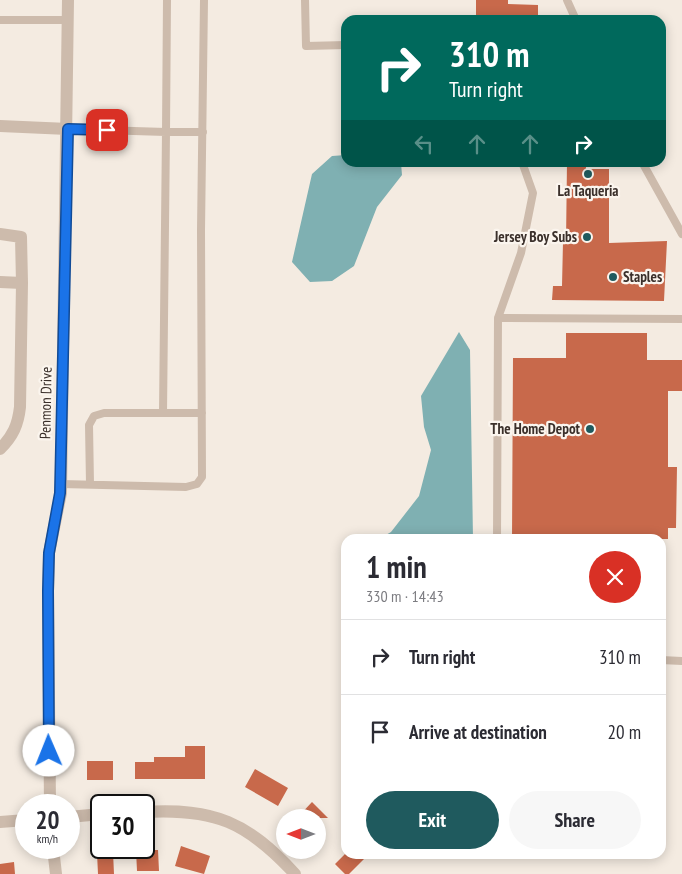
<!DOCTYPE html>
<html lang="en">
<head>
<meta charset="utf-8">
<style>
	body { margin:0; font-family:"PT Sans Narrow",sans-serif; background:#f7f7f7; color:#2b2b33; height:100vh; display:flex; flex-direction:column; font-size:19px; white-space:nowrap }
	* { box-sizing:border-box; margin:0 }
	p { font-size:16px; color:#7c7c81 }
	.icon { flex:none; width:28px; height:28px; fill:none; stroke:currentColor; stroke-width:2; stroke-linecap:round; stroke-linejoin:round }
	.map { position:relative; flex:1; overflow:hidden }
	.drawer { position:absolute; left:341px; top:534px; width:325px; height:325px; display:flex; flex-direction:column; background:#fff; border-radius:15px; box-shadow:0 2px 12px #0003 }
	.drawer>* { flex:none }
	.banner { position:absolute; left:341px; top:15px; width:325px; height:152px; border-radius:15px; box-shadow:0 2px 12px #0003; background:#00695c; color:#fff; overflow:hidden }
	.needle { width:32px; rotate:270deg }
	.buttons { position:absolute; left:276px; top:809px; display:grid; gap:10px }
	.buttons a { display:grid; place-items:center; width:50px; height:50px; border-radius:50%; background:#fff; box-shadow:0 2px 12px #0003; font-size:25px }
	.speed { position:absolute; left:15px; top:794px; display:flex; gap:10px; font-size:25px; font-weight:700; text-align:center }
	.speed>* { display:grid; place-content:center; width:65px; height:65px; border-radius:50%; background:#fff; box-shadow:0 2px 12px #0003; line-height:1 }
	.speed small { font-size:12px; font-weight:400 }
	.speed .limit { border:2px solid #111; border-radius:8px; background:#fff; color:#111 }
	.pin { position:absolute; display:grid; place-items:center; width:42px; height:42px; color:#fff; margin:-21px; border-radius:10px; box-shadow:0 2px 8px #0006 }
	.me { position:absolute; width:55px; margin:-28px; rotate:359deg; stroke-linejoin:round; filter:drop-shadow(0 0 4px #0008) }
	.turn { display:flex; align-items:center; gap:18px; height:105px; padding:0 25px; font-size:22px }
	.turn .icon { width:65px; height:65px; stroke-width:2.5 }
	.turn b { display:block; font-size:35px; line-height:42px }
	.lanes { display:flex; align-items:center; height:48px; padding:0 25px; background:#0003; justify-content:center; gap:25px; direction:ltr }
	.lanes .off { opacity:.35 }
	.round { display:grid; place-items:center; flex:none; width:52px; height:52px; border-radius:26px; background:#f7f7f7 }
	.overview { display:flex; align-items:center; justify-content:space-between; height:85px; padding:0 25px }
	h1 { font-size:30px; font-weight:800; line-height:38px }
	.primary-button { display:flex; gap:10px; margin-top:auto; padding:10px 25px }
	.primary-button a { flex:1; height:58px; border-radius:30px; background:#1f5a5e; color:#fff; font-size:20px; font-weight:800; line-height:58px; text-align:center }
	.primary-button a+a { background:#f7f7f7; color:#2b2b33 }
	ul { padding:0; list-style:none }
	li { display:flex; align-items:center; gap:15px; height:75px; padding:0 25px; border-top:1px solid #e1e1e2 }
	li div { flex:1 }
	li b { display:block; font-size:19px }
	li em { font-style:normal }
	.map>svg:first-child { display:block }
	.water { fill:#7fb0b2 }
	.building { fill:#c8694b }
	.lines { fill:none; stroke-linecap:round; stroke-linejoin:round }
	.lane { stroke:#cdbbac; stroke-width:8 }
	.street { stroke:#cdbbac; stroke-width:12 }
	.route-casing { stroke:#114b97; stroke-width:12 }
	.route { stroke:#1a73e8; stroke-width:9 }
	.poi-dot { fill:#1f5a5e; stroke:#fbf5ee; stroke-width:2 }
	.labels { text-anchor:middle; stroke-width:4.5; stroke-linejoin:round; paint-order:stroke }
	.poi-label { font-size:15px; font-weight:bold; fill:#3b302b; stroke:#fbf5ee; text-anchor:end }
	.street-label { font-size:15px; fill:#3b302b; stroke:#fbf5ee }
</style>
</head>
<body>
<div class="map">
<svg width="682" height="874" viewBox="0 0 682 874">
	<rect width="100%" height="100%" fill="#f4ebe1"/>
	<path class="water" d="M 346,155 L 346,162 L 401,163 L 402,175 L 377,207 L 354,266 L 332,281 L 310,282 L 292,262 L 312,174 L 332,156 Z
		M 459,332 L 470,350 L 473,539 L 379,539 L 391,532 L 419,496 L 431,450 L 424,427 L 421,396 Z"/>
	<path class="building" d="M 476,0 L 508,0 L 508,4 L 538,5 L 538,20 L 476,20 Z
		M 567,162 L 586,162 L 586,169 L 609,169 L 609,243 L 667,241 L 664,301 L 552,300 L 553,286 L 562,286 L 563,242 L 566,242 Z
		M 566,333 L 647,333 L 647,360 L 682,360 L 682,391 L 668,391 L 668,467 L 677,467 L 676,528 L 668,528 L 668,539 L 512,539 L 513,358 L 566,358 Z
		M 185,746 L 205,746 L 205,779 L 135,779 L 135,762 L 154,762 L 154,757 L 185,757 Z
		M 87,761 L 113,761 L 113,780 L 87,780 Z
		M 255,769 L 288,788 L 278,806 L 245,787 Z
		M 312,802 L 328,818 L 297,818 Z
		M 181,846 L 210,856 L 204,874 L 175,866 Z
		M 136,850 L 158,850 L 159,871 L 137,871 Z
		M 113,852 L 114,874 L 98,874 L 97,853 Z
		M 345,854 L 369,854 L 349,874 L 345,874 L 335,864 Z
		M 14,862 L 15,874 L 0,874 L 0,864 Z"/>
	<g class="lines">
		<path class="lane" d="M 167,0 L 166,132 L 203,132
			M 305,0 L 306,46 L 346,45
			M 567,0 L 576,20
			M 0,20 L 68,20
			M 68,129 L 166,132 L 163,413
			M 642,162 L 682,234
			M 498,318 L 682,319
			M 61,484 L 186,487 L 197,484 L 202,477 L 201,230 L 204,0
			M 90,484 L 89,425 L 94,416 L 104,413 L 202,413
			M 497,539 L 498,318 L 521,253 L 533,193 L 522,162
			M 661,660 L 682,661"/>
		<path class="street" d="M 0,126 L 68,129
			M 0,234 L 21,237 L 22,283
			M 0,282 L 22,283 L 20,407 C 18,425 13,436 0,449
			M 50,805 L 48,591 L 49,553 L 61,493 L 68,0
			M 144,812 C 215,808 247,822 295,874
			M 69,817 L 101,814
			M 0,822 L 26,820
			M 53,848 L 56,874"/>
	</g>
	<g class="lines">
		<g class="route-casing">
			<path id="route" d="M 49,751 L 48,591 L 49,553 L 60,493 L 68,129 L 107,130"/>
		</g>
		<use href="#route" class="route"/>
	</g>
	<g class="poi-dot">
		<circle cx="588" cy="174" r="5"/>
		<circle cx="587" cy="237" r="5"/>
		<circle cx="613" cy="277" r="5"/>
		<circle cx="590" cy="429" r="5"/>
	</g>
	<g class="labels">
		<g class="poi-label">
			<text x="588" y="196" text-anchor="middle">La Taqueria</text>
			<text x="577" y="242">Jersey Boy Subs</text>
			<text x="623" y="282" text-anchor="start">Staples</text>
			<text x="580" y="434">The Home Depot</text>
		</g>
		<g class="street-label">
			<text transform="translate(46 403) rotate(-89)" y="5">Penmon Drive</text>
		</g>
	</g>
</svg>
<div class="buttons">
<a><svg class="needle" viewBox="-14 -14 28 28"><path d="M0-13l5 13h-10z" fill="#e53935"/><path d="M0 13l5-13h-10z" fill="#7c7c81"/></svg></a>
</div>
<div class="speed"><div>20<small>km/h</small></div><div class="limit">30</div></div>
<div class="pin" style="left:107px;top:130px;background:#d93025"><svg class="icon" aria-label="arrive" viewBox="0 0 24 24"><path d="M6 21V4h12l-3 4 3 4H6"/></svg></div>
<svg class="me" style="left:49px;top:751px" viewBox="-20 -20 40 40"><circle r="19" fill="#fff"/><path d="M0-13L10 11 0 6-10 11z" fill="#1a73e8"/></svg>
<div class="banner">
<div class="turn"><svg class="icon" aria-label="right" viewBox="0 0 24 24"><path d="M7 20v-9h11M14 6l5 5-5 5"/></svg><div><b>310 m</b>Turn right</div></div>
<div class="lanes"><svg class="icon off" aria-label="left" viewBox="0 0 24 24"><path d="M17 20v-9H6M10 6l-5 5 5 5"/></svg><svg class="icon off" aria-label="ahead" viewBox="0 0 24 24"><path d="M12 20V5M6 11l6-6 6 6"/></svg><svg class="icon off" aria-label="ahead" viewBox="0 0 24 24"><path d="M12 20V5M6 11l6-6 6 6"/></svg><svg class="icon" aria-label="right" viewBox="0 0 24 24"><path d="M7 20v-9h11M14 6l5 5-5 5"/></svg></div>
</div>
<section class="drawer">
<div class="overview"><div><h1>1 min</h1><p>330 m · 14:43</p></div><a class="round" style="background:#d93025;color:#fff"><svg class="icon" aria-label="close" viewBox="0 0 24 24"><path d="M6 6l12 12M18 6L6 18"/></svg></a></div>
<ul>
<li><svg class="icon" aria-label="right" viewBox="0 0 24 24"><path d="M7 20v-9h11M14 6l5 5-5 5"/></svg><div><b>Turn right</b></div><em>310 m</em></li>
<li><svg class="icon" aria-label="arrive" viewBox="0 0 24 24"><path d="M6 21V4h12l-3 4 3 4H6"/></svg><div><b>Arrive at destination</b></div><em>20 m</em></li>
</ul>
<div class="primary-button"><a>Exit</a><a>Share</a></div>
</section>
</div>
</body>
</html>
